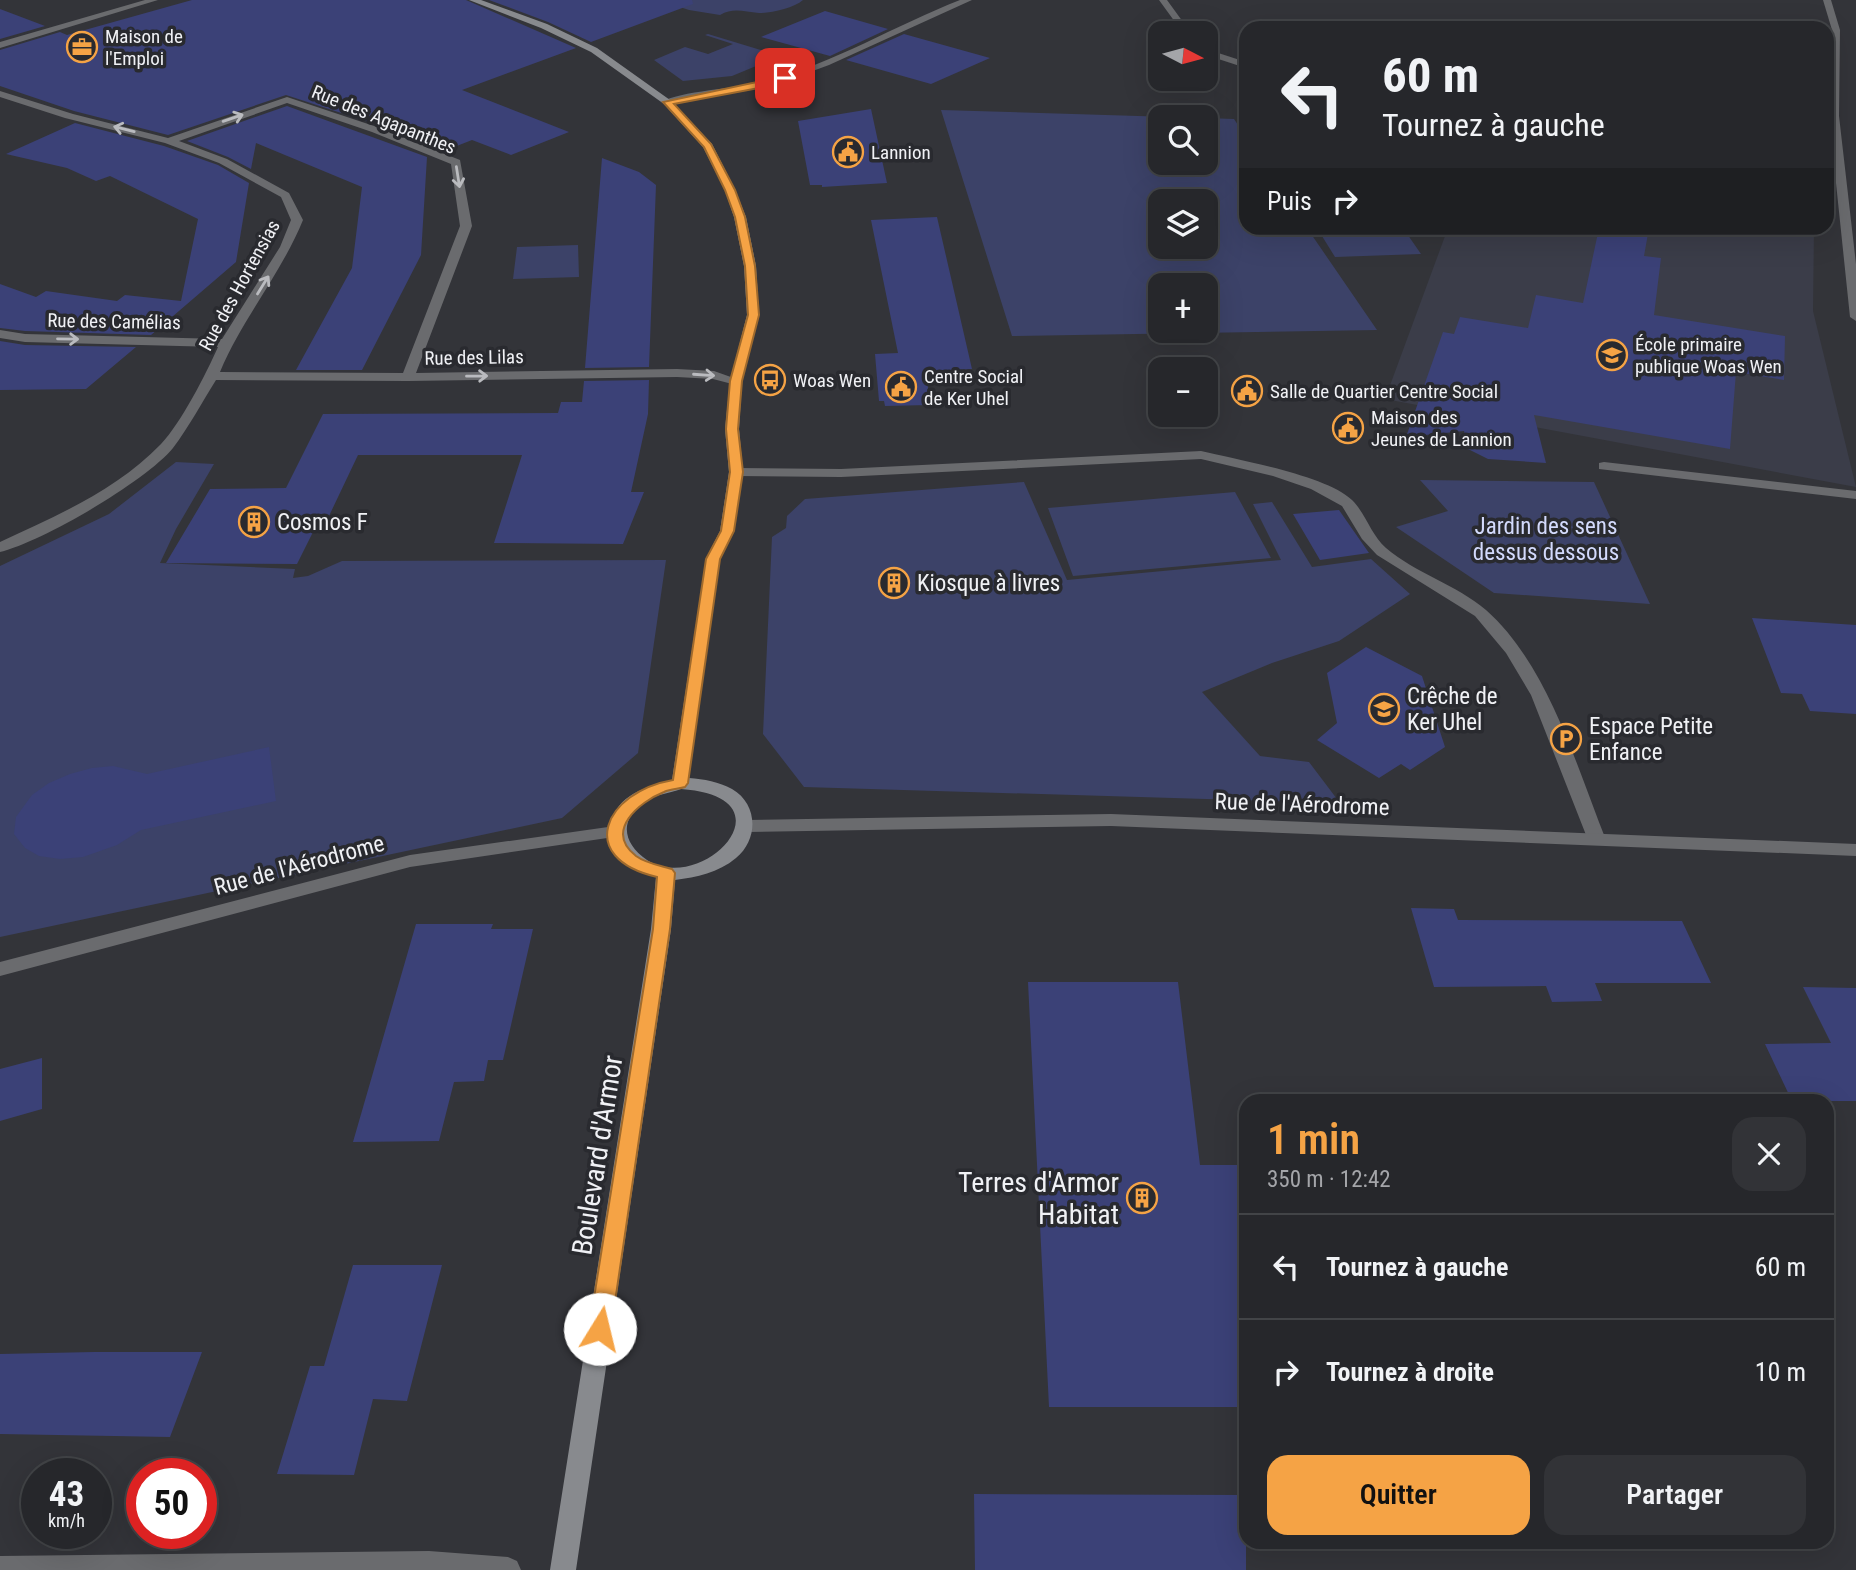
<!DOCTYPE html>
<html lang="fr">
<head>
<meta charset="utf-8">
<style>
	body { margin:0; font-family:"Roboto Condensed",sans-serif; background:#323337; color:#f1f3f6; height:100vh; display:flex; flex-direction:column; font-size:26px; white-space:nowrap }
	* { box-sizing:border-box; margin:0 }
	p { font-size:23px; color:#a4a5a9 }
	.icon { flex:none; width:38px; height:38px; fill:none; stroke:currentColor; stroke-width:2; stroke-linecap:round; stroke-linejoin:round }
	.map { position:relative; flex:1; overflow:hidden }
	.side { position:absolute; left:1239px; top:1094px; width:595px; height:455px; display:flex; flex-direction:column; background:#26272b; border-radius:21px; box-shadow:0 7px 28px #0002,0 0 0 2px #424447 }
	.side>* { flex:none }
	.hud { position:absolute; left:1239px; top:21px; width:595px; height:214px; border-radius:21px; box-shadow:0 7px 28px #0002,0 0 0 2px #424447; background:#26272b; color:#f1f3f6; overflow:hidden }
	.needle { width:46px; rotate:96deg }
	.fabs { position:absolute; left:1148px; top:21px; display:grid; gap:14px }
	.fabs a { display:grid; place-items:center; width:70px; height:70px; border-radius:14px; background:#26272b; box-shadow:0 7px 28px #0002,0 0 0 2px #424447; font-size:35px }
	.speed { position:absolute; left:21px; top:1458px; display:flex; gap:14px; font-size:35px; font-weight:700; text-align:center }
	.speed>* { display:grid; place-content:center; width:91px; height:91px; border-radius:50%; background:#26272b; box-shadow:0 7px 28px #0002,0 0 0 2px #424447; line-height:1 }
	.speed small { font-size:18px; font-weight:400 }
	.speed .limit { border:10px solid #d22; background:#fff; color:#111 }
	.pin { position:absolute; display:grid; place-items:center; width:60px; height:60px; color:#fff; margin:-30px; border-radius:14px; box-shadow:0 4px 10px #0006 }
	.me { position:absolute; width:77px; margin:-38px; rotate:9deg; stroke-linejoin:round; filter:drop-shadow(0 0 5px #0008) }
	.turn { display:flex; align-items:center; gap:24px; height:147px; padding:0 28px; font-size:32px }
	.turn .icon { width:91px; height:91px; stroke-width:2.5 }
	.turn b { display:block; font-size:49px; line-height:60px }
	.then { display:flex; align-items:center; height:66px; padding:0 28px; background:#0003; gap:14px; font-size:26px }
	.round { display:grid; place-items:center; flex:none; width:74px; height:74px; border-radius:21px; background:#323337 }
	.summary { display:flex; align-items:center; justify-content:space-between; height:119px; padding:0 28px }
	h1 { font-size:42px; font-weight:600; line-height:52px; color:#f5a345 }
	.button { display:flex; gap:14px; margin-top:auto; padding:14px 28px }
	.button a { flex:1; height:80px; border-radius:21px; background:#f5a345; color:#111; font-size:28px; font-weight:600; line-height:80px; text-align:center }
	.button a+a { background:#323337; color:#f1f3f6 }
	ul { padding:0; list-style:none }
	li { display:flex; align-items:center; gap:21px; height:105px; padding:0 28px; border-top:2px solid #424447 }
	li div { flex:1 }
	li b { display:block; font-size:26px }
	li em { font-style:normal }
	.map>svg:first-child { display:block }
	.built { fill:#3b3d49 }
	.green { fill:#3c4268; fill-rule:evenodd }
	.building { fill:#3b4177 }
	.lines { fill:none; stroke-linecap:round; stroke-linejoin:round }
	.service { fill:#6a6b6e; fill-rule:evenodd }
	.minor { fill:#6a6b6e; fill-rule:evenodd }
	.tertiary { fill:#6a6b6e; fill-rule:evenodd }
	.secondary { fill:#888a8e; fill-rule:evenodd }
	.oneway { stroke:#babbbf }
	.route { fill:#f5a345; stroke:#9f6a2d; stroke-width:2 }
	.labels { text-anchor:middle; stroke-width:7; stroke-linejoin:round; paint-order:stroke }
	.far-poi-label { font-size:19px; fill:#f0f1f5; stroke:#292a2f; text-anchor:start }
	.far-street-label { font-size:19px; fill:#f0f1f5; stroke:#292a2f }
	.poi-label { font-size:23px; fill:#f0f1f5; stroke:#292a2f; text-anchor:start }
	.park-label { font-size:23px; fill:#d3dafc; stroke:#292a2f }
	.street-label { font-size:23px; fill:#f0f1f5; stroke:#292a2f }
	.near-street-label { font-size:28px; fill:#f0f1f5; stroke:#292a2f }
	.near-poi-label { font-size:28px; fill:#f0f1f5; stroke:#292a2f; text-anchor:end }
</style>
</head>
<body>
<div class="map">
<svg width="1856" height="1570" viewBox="0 0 1856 1570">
	<rect width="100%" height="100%" fill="#333439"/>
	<path class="built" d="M 1448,228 L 1814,228 L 1813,311 L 1856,487 L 1385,399 Z"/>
	<path class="green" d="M 659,0 L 803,0 C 794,8 771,13 759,13 C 744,12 734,7 720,15 L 689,10 Z
		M 708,34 L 780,56 L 732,76 L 683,81 L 654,60 L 685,47 L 708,54 L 733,44 L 705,35 Z
		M 941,110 L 1171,117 L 1160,117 L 1160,163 L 1206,163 L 1206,118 L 1234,119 L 1246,137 L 1246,228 L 1307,228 L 1377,330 L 1012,336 ZM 1206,201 L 1206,247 L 1160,247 L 1160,201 ZM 1160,285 L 1206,285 L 1206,331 L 1160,331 Z
		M 1317,228 L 1403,228 L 1421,254 L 1335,257 Z
		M 578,245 L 579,277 L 513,279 L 517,247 Z
		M 176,462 L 214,464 L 176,529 L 160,563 L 295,569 L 293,578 L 308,576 L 342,561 L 666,560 L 638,753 L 562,818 L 0,937 L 0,566 L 109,514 Z
		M 1420,480 L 1594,482 L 1650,604 L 1494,593 L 1396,527 L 1448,511 Z
		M 1024,482 L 1067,580 L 1281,560 L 1253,504 L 1272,502 L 1312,567 L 1371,559 L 1410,594 L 1339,641 L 1272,663 L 1202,692 L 1260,756 L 1309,762 L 1340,803 L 804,787 L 763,734 L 772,537 L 786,528 L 787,516 L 805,499 Z
		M 1235,492 L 1271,558 L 1073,576 L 1048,508 Z"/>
	<path class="building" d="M 192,0 L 466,0 L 576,48 L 462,90 L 569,132 L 511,155 L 472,140 L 444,151 L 381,126 L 286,95 L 168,135 L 74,111 L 0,86 L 0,50 L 60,32 L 67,35 Z
		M 489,0 L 692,0 L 693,4 L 591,42 L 548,22 Z
		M 0,9 L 45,26 L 0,39 Z
		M 825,11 L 888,29 L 830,56 L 761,37 Z
		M 904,34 L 990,58 L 931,84 L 846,60 Z
		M 287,106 L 427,157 L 421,255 L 362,370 L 296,370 L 352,268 L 362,187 L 256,143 L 251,169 L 228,157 L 187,141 Z
		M 871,109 L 887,183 L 822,187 L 822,185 L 810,185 L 798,121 Z
		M 75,123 L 164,146 L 218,165 L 249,183 L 236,262 L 151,335 L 25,331 L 0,328 L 0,284 L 36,297 L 46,291 L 117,301 L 125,295 L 181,301 L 198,219 L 110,176 L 96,181 L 67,168 L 6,154 Z
		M 602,158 L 639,172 L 656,185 L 649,367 L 585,368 Z
		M 937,217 L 972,369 L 927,371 L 929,405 L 885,406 L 884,401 L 879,401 L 875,354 L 898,353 L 871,220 Z
		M 1599,228 L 1649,228 L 1644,256 L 1661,258 L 1654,315 L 1785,336 L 1784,380 L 1736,372 L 1730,449 L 1534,415 L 1546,463 L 1488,459 L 1468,449 L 1464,431 L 1406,437 L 1443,332 L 1454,334 L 1460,317 L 1528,328 L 1536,295 L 1583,303 Z
		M 0,341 L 25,345 L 136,347 L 86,389 L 0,390 Z
		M 649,380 L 648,414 L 631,492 L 644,492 L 623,544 L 494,543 L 522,455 L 358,455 L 329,516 L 321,516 L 297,564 L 166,563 L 210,489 L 286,488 L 323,414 L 558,413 L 561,402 L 582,402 L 584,381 Z
		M 1339,510 L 1369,553 L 1320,560 L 1293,514 Z
		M 1752,618 L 1856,625 L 1856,714 L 1810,711 L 1802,694 L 1781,693 Z
		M 1366,647 L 1422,676 L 1445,747 L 1410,770 L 1401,764 L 1379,778 L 1317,740 L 1337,723 L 1327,673 Z
		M 269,747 L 276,801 L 141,830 L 117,845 L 83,857 L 60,859 L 39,856 L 25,848 L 14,834 L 16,817 L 32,795 L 49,783 L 70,774 L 92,768 L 113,766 L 147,774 Z
		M 1411,908 L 1454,909 L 1458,920 L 1682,921 L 1711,983 L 1595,983 L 1602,1001 L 1552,1002 L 1546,986 L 1434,987 Z
		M 416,924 L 493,924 L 491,929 L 533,929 L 503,1060 L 488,1060 L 484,1081 L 454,1082 L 439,1141 L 353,1142 Z
		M 1028,982 L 1178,982 L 1200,1165 L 1246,1165 L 1246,1407 L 1049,1407 Z
		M 1803,987 L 1856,988 L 1856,1101 L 1792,1101 L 1765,1044 L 1831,1043 Z
		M 42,1058 L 42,1109 L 0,1121 L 0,1069 Z
		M 353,1265 L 442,1265 L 407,1401 L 373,1399 L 354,1475 L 277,1474 L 310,1366 L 324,1366 Z
		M 94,1352 L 202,1352 L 170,1437 L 0,1434 L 0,1354 Z
		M 974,1494 L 1246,1495 L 1246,1570 L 975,1570 Z"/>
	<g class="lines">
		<path class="service" d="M 1201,451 C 1238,460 1326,475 1352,500 C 1366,514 1371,535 1386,548 C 1415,573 1457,585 1486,610 C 1548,665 1576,765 1606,840 L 1603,844 L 1591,844 L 1588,840 L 1531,695 L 1506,653 L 1475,616 L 1377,555 L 1362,539 L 1342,506 L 1311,489 L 1273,476 L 1201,459 L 841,477 L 736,476 L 729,472 L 736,468 L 841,469 Z
			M 1604,462 L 1856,491 L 1856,499 L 1599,469 L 1599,463 Z"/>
		<path class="minor" d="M 145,0 L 158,0 L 0,48 L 0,42 Z
			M 960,0 L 972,0 L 829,65 L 772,86 L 667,105 L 662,102 C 679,91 743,88 767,81 C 834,63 896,25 960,0 Z
			M 1159,0 L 1167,0 L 1191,33 L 1183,33 Z
			M 1823,0 L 1831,0 L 1840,30 L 1839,116 L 1856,264 L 1856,321 L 1850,317 L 1829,116 L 1832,30 Z
			M 1206,49 L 1246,62 L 1246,68 L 1206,55 Z
			M 0,91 L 73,114 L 168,138 L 287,97 L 380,128 L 460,160 L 472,226 L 416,373 L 677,369 L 714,371 L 742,381 L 736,385 L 713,379 L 677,377 L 408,381 L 216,380 C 202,402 189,427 173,448 C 146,481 42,542 0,552 L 0,542 C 56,516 117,490 161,444 C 181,423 206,374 218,347 L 25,342 L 0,338 L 0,330 L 25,334 L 222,339 L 280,247 L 291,220 L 281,197 L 219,163 L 165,143 L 65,118 L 0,97 ZM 287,103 L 372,132 L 451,164 L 460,226 L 403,373 L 220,372 C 242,319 281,274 303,220 L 289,193 L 227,159 L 179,141 Z
			M 1111,814 L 1856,844 L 1856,856 L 1111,826 L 746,832 L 740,830 L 737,826 L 740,822 L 746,820 Z
			M 429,1551 L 508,1557 L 517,1561 L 521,1570 L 0,1570 L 0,1556 Z"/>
		<path class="tertiary" d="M 615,826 L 621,828 L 624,832 L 621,836 L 410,867 L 0,976 L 0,962 L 410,855 Z"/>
		<path class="secondary" d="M 469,0 L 481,0 L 547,24 L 597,48 L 670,100 L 712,144 L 735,190 L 746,217 L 756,266 L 759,315 L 742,381 L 739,429 L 743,472 L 734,531 L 720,559 L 689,778 C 704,779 719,782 732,789 C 758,804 759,839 736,858 C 718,873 697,877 675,880 L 671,929 L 576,1570 L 550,1570 L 651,929 L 656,877 C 628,868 619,860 607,834 C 616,794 637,791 672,780 L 706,559 L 720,531 L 729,472 L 725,429 L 730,381 L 747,315 L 744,266 L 734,217 L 725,190 L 703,147 L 664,104 L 591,52 L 541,28 ZM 681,789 C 796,797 703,896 647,860 C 622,843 619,819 645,801 C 655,795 670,793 681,789 Z"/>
	</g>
	<defs><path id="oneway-shaft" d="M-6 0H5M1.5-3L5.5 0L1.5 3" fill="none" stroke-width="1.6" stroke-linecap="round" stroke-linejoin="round" transform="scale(1.75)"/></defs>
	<g class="oneway">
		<use href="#oneway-shaft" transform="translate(233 118) rotate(-19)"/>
		<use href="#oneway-shaft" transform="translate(124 129) rotate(-166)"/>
		<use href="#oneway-shaft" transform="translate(458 177) rotate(81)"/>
		<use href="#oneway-shaft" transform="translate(263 285) rotate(-58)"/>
		<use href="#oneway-shaft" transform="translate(68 339) rotate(1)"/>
		<use href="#oneway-shaft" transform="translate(704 375) rotate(4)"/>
		<use href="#oneway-shaft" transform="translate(477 376) rotate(-1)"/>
	</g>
	<path class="route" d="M 785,76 L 788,80 L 769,86 L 674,104 L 711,144 L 735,190 L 745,217 L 755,266 L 759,315 L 742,381 L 738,429 L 743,472 L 734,531 L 720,559 L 688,783 L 685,787 C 679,789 671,789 664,792 C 639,802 604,831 636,856 C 647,864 660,865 672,869 L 675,873 L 670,929 L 611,1329 L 608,1336 L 600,1339 L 592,1336 L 589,1329 L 653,929 L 657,877 C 575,858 604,792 673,780 L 706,559 L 721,531 L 730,472 L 726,429 L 730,381 L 748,315 L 745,266 L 735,217 L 725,190 L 704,147 L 663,102 Z"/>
	<defs>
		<g id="office-ring" transform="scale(1.575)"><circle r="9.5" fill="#292a2f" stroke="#f5a345" stroke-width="1.5"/><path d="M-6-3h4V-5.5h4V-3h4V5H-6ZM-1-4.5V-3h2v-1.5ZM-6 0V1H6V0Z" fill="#f5a345"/></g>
		<g id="civic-ring" transform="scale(1.575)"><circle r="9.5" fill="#292a2f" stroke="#f5a345" stroke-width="1.5"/><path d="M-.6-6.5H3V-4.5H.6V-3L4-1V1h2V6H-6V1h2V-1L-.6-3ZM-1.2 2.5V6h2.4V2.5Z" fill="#f5a345"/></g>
		<g id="school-ring" transform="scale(1.575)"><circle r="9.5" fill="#292a2f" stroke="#f5a345" stroke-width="1.5"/><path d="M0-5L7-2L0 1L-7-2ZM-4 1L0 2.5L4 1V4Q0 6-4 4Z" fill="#f5a345"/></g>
		<g id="bus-ring" transform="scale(1.575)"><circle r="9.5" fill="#292a2f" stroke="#f5a345" stroke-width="1.5"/><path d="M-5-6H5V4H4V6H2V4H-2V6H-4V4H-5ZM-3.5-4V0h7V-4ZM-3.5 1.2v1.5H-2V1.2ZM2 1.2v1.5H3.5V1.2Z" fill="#f5a345"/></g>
		<g id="building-ring" transform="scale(1.575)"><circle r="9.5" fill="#292a2f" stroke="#f5a345" stroke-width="1.5"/><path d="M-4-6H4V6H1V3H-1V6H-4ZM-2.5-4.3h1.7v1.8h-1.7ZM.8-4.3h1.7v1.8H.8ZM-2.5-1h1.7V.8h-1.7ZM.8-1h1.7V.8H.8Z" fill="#f5a345"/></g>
		<g id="parking-ring" transform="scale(1.575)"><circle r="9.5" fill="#292a2f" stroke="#f5a345" stroke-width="1.5"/><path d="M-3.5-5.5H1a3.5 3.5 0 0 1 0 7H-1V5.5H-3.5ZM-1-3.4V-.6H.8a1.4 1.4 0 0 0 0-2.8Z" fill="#f5a345"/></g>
	</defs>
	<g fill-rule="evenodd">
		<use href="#office-ring" x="82" y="47"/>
		<use href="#civic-ring" x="848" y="152"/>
		<use href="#school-ring" x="1612" y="355"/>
		<use href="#bus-ring" x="770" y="380"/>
		<use href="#civic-ring" x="901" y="387"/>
		<use href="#civic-ring" x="1247" y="391"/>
		<use href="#civic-ring" x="1348" y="428"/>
		<use href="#building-ring" x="254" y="522"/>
		<use href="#building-ring" x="894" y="583"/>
		<use href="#school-ring" x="1384" y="709"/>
		<use href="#parking-ring" x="1566" y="739"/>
		<use href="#building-ring" x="1142" y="1198"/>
	</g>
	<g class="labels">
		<g class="far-poi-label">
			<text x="105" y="43">Maison de<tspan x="105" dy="22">l'Emploi</tspan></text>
			<text x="871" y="159">Lannion</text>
			<text x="1635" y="351">École primaire<tspan x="1635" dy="22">publique Woas Wen</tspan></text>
			<text x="924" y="383">Centre Social<tspan x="924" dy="22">de Ker Uhel</tspan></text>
			<text x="793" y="387">Woas Wen</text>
			<text x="1270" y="398">Salle de Quartier Centre Social</text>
			<text x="1371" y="424">Maison des<tspan x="1371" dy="22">Jeunes de Lannion</tspan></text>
		</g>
		<g class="far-street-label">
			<text transform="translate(384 119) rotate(22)" y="7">Rue des Agapanthes</text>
			<text transform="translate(239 285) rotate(-61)" y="7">Rue des Hortensias</text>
			<text transform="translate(114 321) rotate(1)" y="7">Rue des Camélias</text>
			<text transform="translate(474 357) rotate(-1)" y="7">Rue des Lilas</text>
		</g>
		<g class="poi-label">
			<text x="277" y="530">Cosmos F</text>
			<text x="917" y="591">Kiosque à livres</text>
			<text x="1407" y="704">Crêche de<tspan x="1407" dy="26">Ker Uhel</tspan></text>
			<text x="1589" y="734">Espace Petite<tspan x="1589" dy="26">Enfance</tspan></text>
		</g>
		<g class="park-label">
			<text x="1546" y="534">Jardin des sens<tspan x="1546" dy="26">dessus dessous</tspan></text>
		</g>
		<g class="street-label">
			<text transform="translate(1302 804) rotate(2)" y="8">Rue de l'Aérodrome</text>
			<text transform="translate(299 865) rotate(-15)" y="8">Rue de l'Aérodrome</text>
		</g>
		<g class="near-street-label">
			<text transform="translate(597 1155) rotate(-81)" y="10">Boulevard d'Armor</text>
		</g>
		<g class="near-poi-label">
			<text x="1119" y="1192">Terres d'Armor<tspan x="1119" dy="32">Habitat</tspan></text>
		</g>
	</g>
</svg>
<div class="fabs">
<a><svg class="needle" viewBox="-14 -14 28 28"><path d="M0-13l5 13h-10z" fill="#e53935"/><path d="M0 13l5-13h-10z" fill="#a4a5a9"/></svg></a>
<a><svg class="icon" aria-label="search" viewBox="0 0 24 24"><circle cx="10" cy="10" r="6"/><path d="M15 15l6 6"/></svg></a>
<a><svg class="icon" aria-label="layers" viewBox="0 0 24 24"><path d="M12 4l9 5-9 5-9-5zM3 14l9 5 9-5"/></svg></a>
<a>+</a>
<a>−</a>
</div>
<div class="speed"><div>43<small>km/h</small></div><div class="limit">50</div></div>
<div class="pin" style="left:785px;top:78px;background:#d93025"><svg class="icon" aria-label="arrive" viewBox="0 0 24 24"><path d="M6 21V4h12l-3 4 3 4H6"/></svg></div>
<svg class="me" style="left:600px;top:1329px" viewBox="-20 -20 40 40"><circle r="19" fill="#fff"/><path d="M0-13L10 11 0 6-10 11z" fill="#f5a345"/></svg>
<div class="hud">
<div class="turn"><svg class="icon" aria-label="left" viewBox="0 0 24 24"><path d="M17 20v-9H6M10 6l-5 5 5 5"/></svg><div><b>60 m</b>Tournez à gauche</div></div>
<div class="then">Puis<svg class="icon" aria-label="right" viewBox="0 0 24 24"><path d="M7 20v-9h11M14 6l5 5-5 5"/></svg></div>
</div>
<section class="side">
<div class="summary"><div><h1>1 min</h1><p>350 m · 12:42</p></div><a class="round"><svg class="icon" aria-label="close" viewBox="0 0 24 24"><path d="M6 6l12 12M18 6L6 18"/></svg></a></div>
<ul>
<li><svg class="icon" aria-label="left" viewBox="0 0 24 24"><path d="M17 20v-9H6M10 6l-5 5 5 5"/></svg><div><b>Tournez à gauche</b></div><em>60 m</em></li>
<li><svg class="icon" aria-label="right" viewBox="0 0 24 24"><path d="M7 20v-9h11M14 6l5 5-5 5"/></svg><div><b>Tournez à droite</b></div><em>10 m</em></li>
</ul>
<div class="button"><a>Quitter</a><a>Partager</a></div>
</section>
</div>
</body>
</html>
